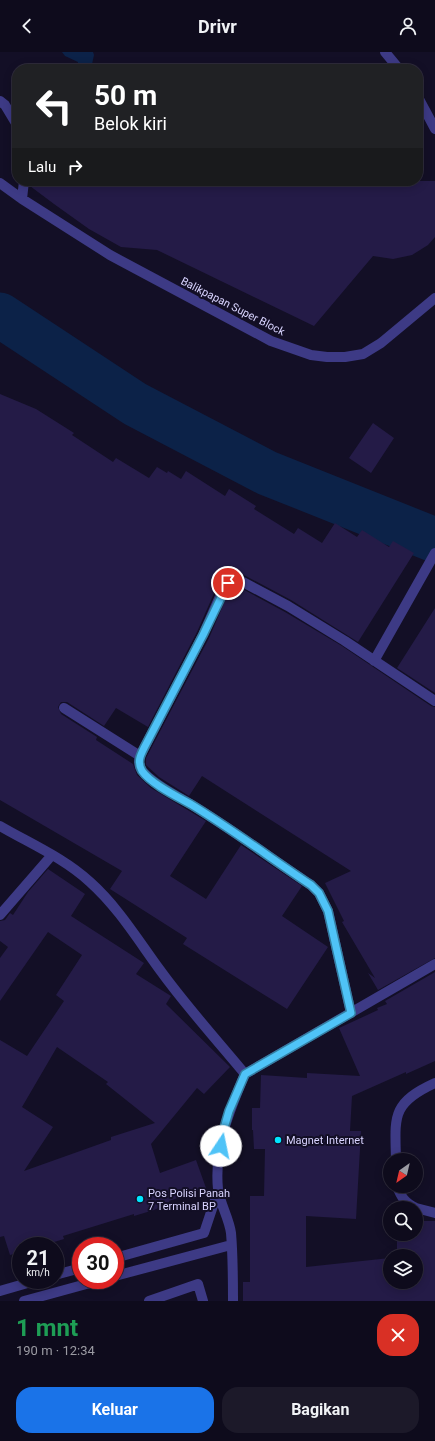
<!DOCTYPE html>
<html lang="id">
<head>
<meta charset="utf-8">
<style>
	body { margin:0; font-family:Roboto,sans-serif; background:#1c1929; color:#f1f3f6; height:100vh; display:flex; flex-direction:column; font-size:15px; white-space:nowrap }
	* { box-sizing:border-box; margin:0 }
	p { font-size:13px; color:#9b9ba3 }
	.icon { flex:none; width:22px; height:22px; fill:none; stroke:currentColor; stroke-width:2; stroke-linecap:round; stroke-linejoin:round }
	.map { position:relative; height:1249px; overflow:hidden }
	.panel { display:flex; flex-direction:column; background:#0e0b1c; flex:1 }
	.panel>* { flex:none }
	.hud { position:absolute; left:12px; top:12px; width:411px; height:122px; border-radius:16px; box-shadow:0 2px 10px #0003,0 0 0 1px #2e2b3b; background:#202124; color:#fff; overflow:hidden }
	.needle { width:26px; rotate:214deg }
	.buttons { position:absolute; left:383px; top:1101px; display:grid; gap:8px }
	.buttons a { display:grid; place-items:center; width:40px; height:40px; border-radius:50%; background:#0e0b1c; box-shadow:0 2px 10px #0003,0 0 0 1px #2e2b3b; font-size:20px }
	.speed { position:absolute; left:12px; top:1185px; display:flex; gap:8px; font-size:20px; font-weight:700; text-align:center }
	.speed>* { display:grid; place-content:center; width:52px; height:52px; border-radius:50%; background:#0e0b1c; box-shadow:0 2px 10px #0003,0 0 0 1px #2e2b3b; line-height:1 }
	.speed small { font-size:10px; font-weight:400 }
	.speed .limit { border:6px solid #d22; background:#fff; color:#111 }
	.pin { position:absolute; display:grid; place-items:center; width:34px; height:34px; color:#fff; margin:-17px; border:2px solid #fff; border-radius:50%; box-shadow:0 1px 4px #0007 }
	.me { position:absolute; width:44px; margin:-22px; rotate:11deg; stroke-linejoin:round; filter:drop-shadow(0 0 3px #0008) }
	.turn { display:flex; align-items:center; gap:14px; height:84px; padding:0 16px; font-size:18px }
	.turn .icon { width:52px; height:52px; stroke-width:2.5 }
	.turn b { display:block; font-size:28px; line-height:34px }
	.then { display:flex; align-items:center; height:38px; padding:0 16px; background:#0003; gap:8px; font-size:15px }
	.round { display:grid; place-items:center; flex:none; width:42px; height:42px; border-radius:16px; background:#1c1929 }
	.headline { display:flex; align-items:center; justify-content:space-between; height:68px; padding:0 16px }
	h1 { font-size:24px; font-weight:700; line-height:30px; color:#1e9e55 }
	.action { display:flex; gap:8px; margin-top:auto; padding:8px 16px }
	.action a { flex:1; height:46px; border-radius:16px; background:#1a73e8; color:#fff; font-size:16px; font-weight:700; line-height:46px; text-align:center }
	.action a+a { background:#1c1929; color:#f1f3f6 }
	header { display:flex; justify-content:space-between; align-items:center; height:52px; padding:0 16px; background:#0e0b1c; font-size:18px; font-weight:700 }
	.map>svg:first-child { display:block }
	.water { fill:#0c2248 }
	.lines { fill:none; stroke-linecap:round; stroke-linejoin:round }
	.river { stroke:#0c2248; stroke-width:45 }
	.building { fill:#241b47; fill-rule:evenodd }
	.minor { stroke:#3d3a85; stroke-width:10 }
	.route-casing { stroke:#337fa1; stroke-width:10 }
	.route { stroke:#4fc3f7; stroke-width:7 }
	.poi-dot { fill:#00e5ff; stroke:#130f26; stroke-width:1.5 }
	.labels { text-anchor:middle; stroke-width:4; stroke-linejoin:round; paint-order:stroke }
	.street-label { font-size:11px; fill:#d9d4ff; stroke:#130f26 }
	.poi-label { font-size:11px; fill:#d9d4ff; stroke:#130f26; text-anchor:start }
</style>
</head>
<body>
<header><svg class="icon" aria-label="back" viewBox="0 0 24 24"><path d="M15 5l-7 7 7 7"/></svg>Drivr<svg class="icon" aria-label="person" viewBox="0 0 24 24"><circle cx="12" cy="8" r="4"/><path d="M4 21q1-7 8-7t8 7"/></svg></header>
<div class="map">
<svg width="435" height="1249" viewBox="0 0 435 1249">
	<rect width="100%" height="100%" fill="#130f26"/>
	<path class="water" d="M 62,0 L 93,0 L 94,3 L 91,17 L 77,17 L 78,10 L 65,4 Z"/>
	<g class="lines">
		<path class="river" d="M 0,263 L 135,352 L 267,421 L 435,488"/>
	</g>
	<path class="building" d="M 30,129 L 435,129 L 435,185 L 428,193 L 412,203 L 393,207 L 373,204 L 314,274 L 157,198 L 121,195 L 89,177 L 54,152 L 30,134 Z
		M 0,342 L 36,357 L 74,381 L 72,383 L 113,410 L 116,406 L 149,426 L 157,415 L 167,421 L 168,419 L 181,427 L 186,419 L 225,444 L 229,437 L 256,454 L 254,457 L 294,482 L 298,476 L 322,491 L 335,471 L 357,485 L 362,478 L 389,495 L 393,489 L 414,501 L 358,590 L 291,548 L 242,522 L 230,522 L 227,523 L 219,530 L 197,580 L 148,675 L 116,656 L 104,674 L 67,650 L 61,650 L 58,655 L 61,662 L 97,685 L 96,688 L 133,712 L 137,723 L 151,736 L 206,769 L 170,824 L 206,847 L 241,793 L 302,834 L 282,864 L 328,895 L 287,957 L 183,892 L 187,886 L 110,837 L 122,819 L 0,748 Z
		M 373,371 L 394,386 L 371,421 L 349,406 Z
		M 233,534 L 237,534 L 285,560 L 342,594 L 431,654 L 435,655 L 435,906 L 378,938 L 368,921 L 375,926 L 342,870 L 344,869 L 325,831 L 351,819 L 202,724 L 189,744 L 159,725 L 146,713 L 146,706 L 209,586 L 230,537 Z
		M 435,556 L 435,641 L 397,616 Z
		M 48,817 L 85,842 L 71,864 L 144,911 L 136,922 L 171,944 L 166,952 L 230,1015 L 204,1042 L 197,1036 L 151,1092 L 160,1121 L 196,1108 L 206,1136 L 169,1149 L 170,1151 L 154,1158 L 134,1164 L 134,1162 L 63,1184 L 64,1187 L 41,1194 L 21,1194 L 21,1200 L 10,1203 L 4,1184 L 0,1185 L 0,988 L 27,1004 L 64,949 L 56,943 L 82,903 L 48,880 L 0,949 L 0,906 L 8,895 L 0,889 L 0,869 L 5,868 L 10,861 L 13,863 L 28,840 ZM 57,995 L 108,1030 L 106,1032 L 155,1071 L 111,1085 L 111,1088 L 24,1119 L 53,1075 L 22,1055 Z
		M 435,920 L 435,1009 L 406,1022 L 406,1020 L 352,1044 L 350,1079 L 361,1079 L 356,1167 L 306,1164 L 306,1215 L 390,1206 L 390,1230 L 416,1230 L 416,1204 L 397,1204 L 397,1182 L 416,1182 L 416,1169 L 435,1169 L 435,1249 L 243,1249 L 243,1230 L 250,1230 L 250,1144 L 264,1144 L 265,1097 L 254,1097 L 253,1078 L 252,1078 L 252,1056 L 260,1056 L 261,1023 L 307,1026 L 307,1021 L 360,1024 L 339,976 L 378,958 L 377,956 L 387,952 L 385,949 Z"/>
	<g class="lines">
		<path class="minor" d="M 385,0 L 399,17
			M 418,45 L 435,77
			M 0,49 L 5,53 L 17,73
			M 0,131 L 22,147 L 110,203 L 271,289 L 311,303 L 327,305 L 345,305 L 363,302 L 381,291 L 435,246
			M 22,147 L 24,129
			M 374,609 L 435,501
			M 64,656 L 140,704
			M 0,774 C 31,792 64,806 90,830 C 118,855 138,888 160,918 C 186,954 216,987 245,1022 C 229,1059 214,1096 218,1137 C 220,1152 229,1166 231,1181 C 233,1204 233,1227 233,1249
			M 0,863 L 52,803
			M 351,961 L 328,859 L 319,841 L 311,833 C 272,807 233,778 192,753 C 176,743 157,735 144,721 C 139,716 138,711 140,704 L 203,583 L 225,533 L 231,528 L 239,528 L 288,554 L 345,589 L 435,649
			M 245,1022 L 435,912
			M 396,1108 C 395,1065 391,1051 435,1031
			M 397,1134 C 401,1145 405,1151 416,1156
			M 416,1156 L 435,1161
			M 115,1206 L 204,1181 L 218,1139
			M 55,1223 L 81,1216
			M 115,1224 L 231,1193
			M 0,1239 L 38,1228
			M 24,1249 L 101,1228
			M 149,1249 L 198,1232 L 203,1249"/>
	</g>
	<g class="lines">
		<g class="route-casing">
			<path id="route" d="M 221,1094 L 222,1083 L 229,1059 L 245,1022 L 351,961 L 328,859 L 319,841 L 311,833 C 272,807 233,778 192,753 C 178,745 151,732 142,719 C 137,710 140,704 144,696 L 203,583 L 228,531"/>
		</g>
		<use href="#route" class="route"/>
	</g>
	<g class="poi-dot">
		<circle cx="278" cy="1088" r="4"/>
		<circle cx="140" cy="1147" r="4"/>
	</g>
	<g class="labels">
		<g class="street-label">
			<text transform="translate(233 254) rotate(27)" y="4">Balikpapan Super Block</text>
		</g>
		<g class="poi-label">
			<text x="286" y="1092">Magnet Internet</text>
			<text x="148" y="1145">Pos Polisi Panah<tspan x="148" dy="13">7 Terminal BP</tspan></text>
		</g>
	</g>
</svg>
<div class="buttons">
<a><svg class="needle" viewBox="-14 -14 28 28"><path d="M0-13l5 13h-10z" fill="#e53935"/><path d="M0 13l5-13h-10z" fill="#9b9ba3"/></svg></a>
<a><svg class="icon" aria-label="search" viewBox="0 0 24 24"><circle cx="10" cy="10" r="6"/><path d="M15 15l6 6"/></svg></a>
<a><svg class="icon" aria-label="layers" viewBox="0 0 24 24"><path d="M12 4l9 5-9 5-9-5zM3 14l9 5 9-5"/></svg></a>
</div>
<div class="speed"><div>21<small>km/h</small></div><div class="limit">30</div></div>
<div class="pin" style="left:228px;top:531px;background:#d93025"><svg class="icon" aria-label="arrive" viewBox="0 0 24 24"><path d="M6 21V4h12l-3 4 3 4H6"/></svg></div>
<svg class="me" style="left:221px;top:1094px" viewBox="-20 -20 40 40"><circle r="19" fill="#fff"/><path d="M0-13L10 11 0 6-10 11z" fill="#4fc3f7"/></svg>
<div class="hud">
<div class="turn"><svg class="icon" aria-label="left" viewBox="0 0 24 24"><path d="M17 20v-9H6M10 6l-5 5 5 5"/></svg><div><b>50 m</b>Belok kiri</div></div>
<div class="then">Lalu<svg class="icon" aria-label="right" viewBox="0 0 24 24"><path d="M7 20v-9h11M14 6l5 5-5 5"/></svg></div>
</div>
</div>
<section class="panel">
<div class="headline"><div><h1>1 mnt</h1><p>190 m · 12:34</p></div><a class="round" style="background:#d93025;color:#fff"><svg class="icon" aria-label="close" viewBox="0 0 24 24"><path d="M6 6l12 12M18 6L6 18"/></svg></a></div>
<div class="action"><a>Keluar</a><a>Bagikan</a></div>
</section>
</body>
</html>
